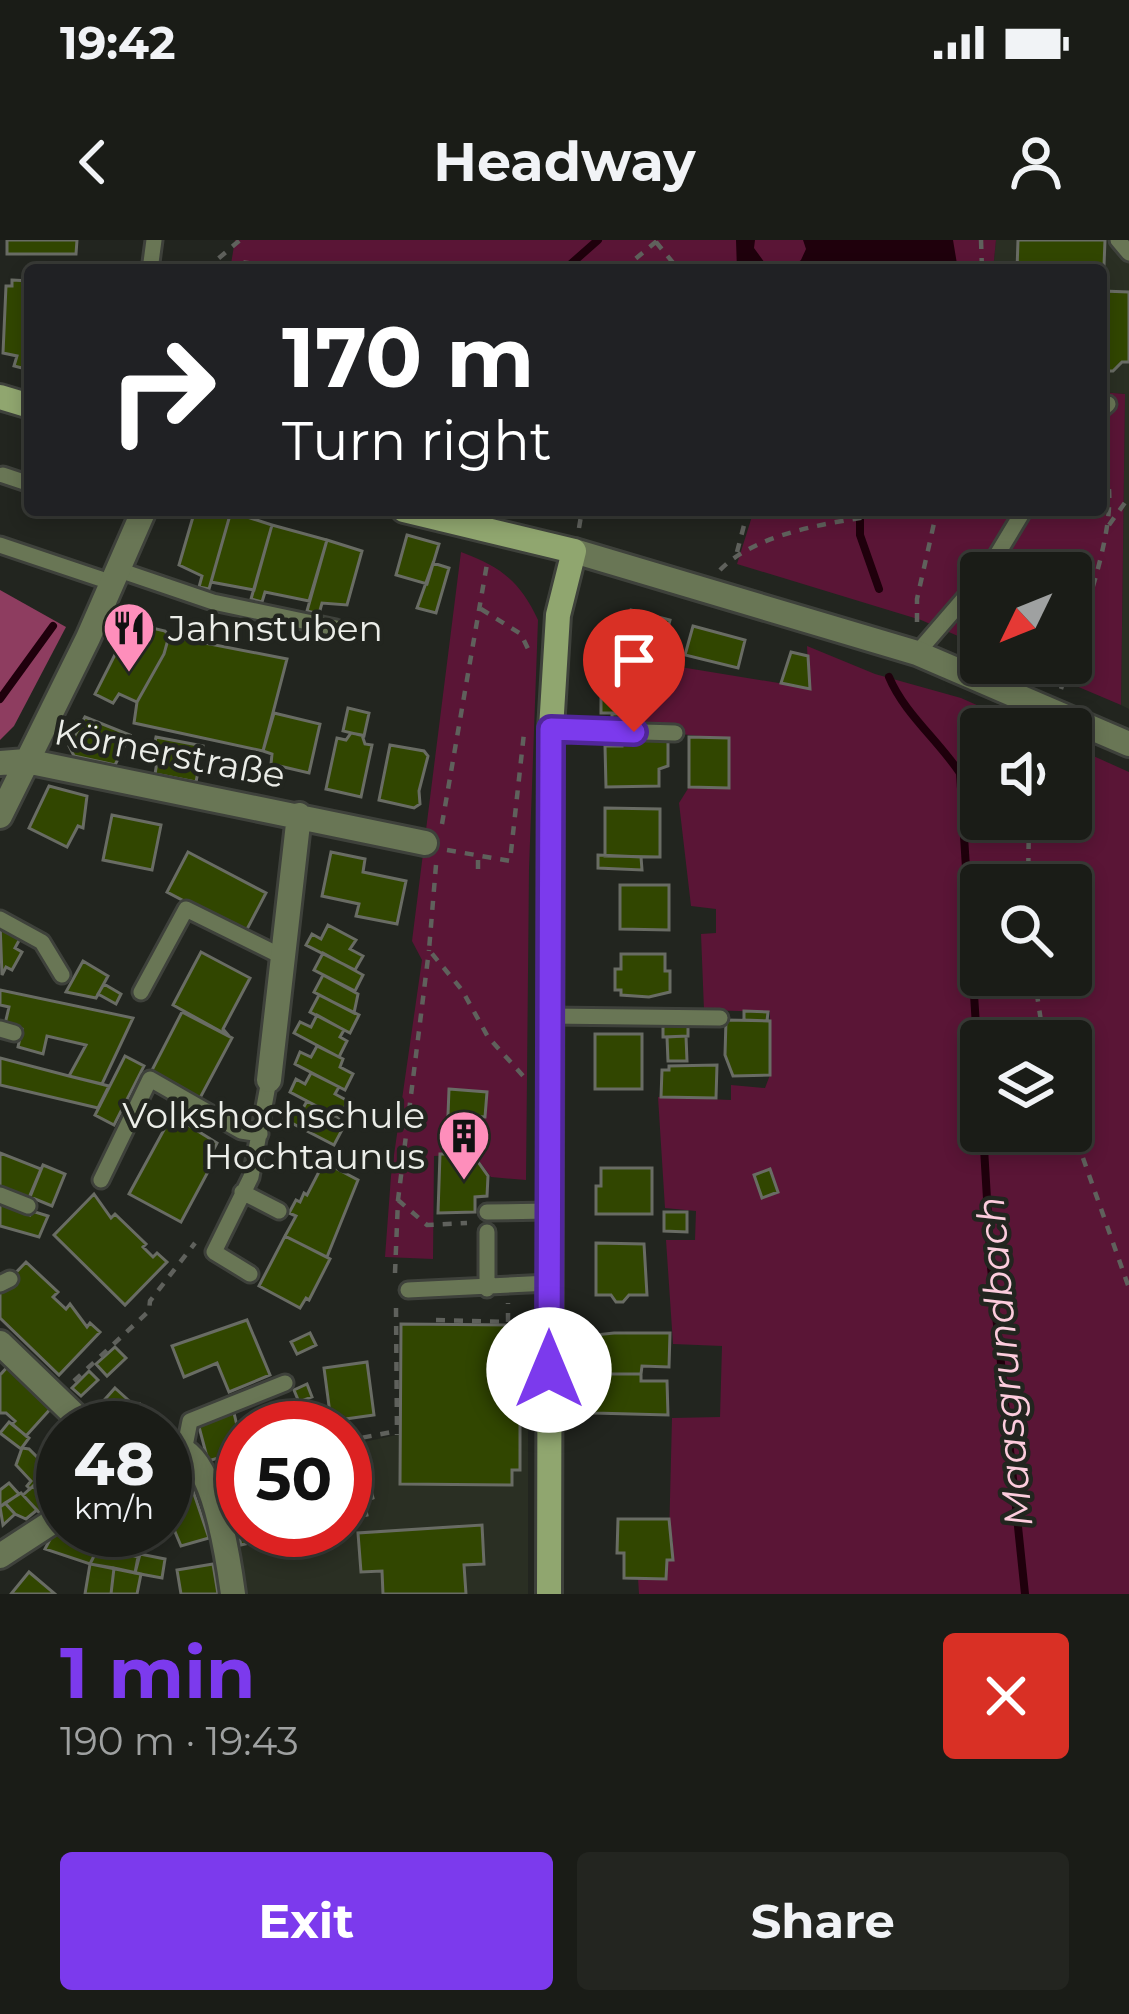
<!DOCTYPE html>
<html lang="en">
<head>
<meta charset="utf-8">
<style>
	body { margin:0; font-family:Montserrat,sans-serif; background:#232520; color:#f1f3f6; height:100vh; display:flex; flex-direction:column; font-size:45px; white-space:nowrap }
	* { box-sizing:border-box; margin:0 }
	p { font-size:39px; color:#9fa1a1 }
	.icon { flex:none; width:66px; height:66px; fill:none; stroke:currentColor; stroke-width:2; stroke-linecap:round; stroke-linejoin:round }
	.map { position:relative; height:1354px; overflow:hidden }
	.side { display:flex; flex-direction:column; background:#1a1c17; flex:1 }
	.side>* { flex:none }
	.banner { position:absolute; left:24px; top:24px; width:1083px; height:252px; border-radius:12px; box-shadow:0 6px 18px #0003,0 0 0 3px #383a36; background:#202124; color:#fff; overflow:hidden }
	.needle { width:78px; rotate:227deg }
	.fabs { position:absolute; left:960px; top:312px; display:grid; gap:24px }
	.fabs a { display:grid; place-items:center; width:132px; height:132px; border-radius:12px; background:#1a1c17; box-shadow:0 6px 18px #0003,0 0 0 3px #383a36; font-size:60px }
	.speed { position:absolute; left:36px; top:1161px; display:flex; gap:24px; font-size:60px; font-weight:700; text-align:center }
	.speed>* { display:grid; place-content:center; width:156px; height:156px; border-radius:50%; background:#1a1c17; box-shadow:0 6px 18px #0003,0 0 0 3px #383a36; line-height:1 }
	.speed small { font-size:30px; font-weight:400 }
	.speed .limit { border:18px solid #d22; background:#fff; color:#111 }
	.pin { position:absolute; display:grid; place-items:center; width:102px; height:102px; color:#fff; margin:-123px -51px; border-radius:50% 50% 50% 0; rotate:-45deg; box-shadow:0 0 12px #0007 }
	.pin .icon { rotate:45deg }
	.me { position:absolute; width:132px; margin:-66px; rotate:0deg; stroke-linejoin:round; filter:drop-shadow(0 0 9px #0008) }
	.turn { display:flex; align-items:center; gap:42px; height:252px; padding:0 60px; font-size:54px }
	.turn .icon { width:156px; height:156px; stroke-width:2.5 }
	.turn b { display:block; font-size:84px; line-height:102px }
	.round { display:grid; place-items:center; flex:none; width:126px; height:126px; border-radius:12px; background:#232520 }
	.head { display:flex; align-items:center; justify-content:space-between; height:204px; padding:0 60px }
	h1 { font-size:72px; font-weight:700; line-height:90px; color:#7c3aed }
	.cta { display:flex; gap:24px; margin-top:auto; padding:24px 60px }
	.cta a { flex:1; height:138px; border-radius:12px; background:#7c3aed; color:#fff; font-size:48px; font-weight:700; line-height:138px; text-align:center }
	.cta a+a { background:#232520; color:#f1f3f6 }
	.status { display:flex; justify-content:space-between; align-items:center; height:84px; padding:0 60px; background:#1a1c17; direction:ltr }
	.status svg { height:33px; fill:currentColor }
	header { display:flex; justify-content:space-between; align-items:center; height:156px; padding:0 60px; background:#1a1c17; font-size:54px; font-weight:700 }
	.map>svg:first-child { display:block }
	.built { fill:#2a2f23 }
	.green { fill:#5a1536; fill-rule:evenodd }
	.forest { fill:#8e3d60 }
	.water { fill:#1f000c }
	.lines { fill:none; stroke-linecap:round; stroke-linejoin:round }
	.stream { stroke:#1f000c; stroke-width:8 }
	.building { fill:#314600; stroke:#696c64; stroke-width:3 }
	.service-casing { stroke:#3e413b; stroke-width:21 }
	.minor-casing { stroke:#3e413b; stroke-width:30 }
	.tertiary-casing { stroke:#3e413b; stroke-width:30 }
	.secondary-casing { stroke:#3e413b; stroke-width:30 }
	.path { stroke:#5f615c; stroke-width:4.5; stroke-dasharray:9 9; stroke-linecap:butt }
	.service { stroke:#697655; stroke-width:15 }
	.minor { stroke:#697655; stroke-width:24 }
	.tertiary { stroke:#697655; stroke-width:24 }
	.secondary { stroke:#90a66f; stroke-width:24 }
	.route-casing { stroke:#51269a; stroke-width:30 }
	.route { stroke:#7c3aed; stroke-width:21 }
	.labels { text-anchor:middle; stroke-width:9; stroke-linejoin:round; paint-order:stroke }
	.poi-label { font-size:36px; fill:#ebede8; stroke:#22251f; text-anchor:start }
	.street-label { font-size:36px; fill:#ebede8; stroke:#22251f }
	.water-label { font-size:39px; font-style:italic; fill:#fcccdd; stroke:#22251f }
</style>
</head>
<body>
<div class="status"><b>19:42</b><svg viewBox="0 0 49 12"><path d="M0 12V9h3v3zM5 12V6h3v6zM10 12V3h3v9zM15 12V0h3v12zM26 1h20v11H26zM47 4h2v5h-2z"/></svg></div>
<header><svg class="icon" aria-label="back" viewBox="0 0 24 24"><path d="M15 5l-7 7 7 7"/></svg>Headway<svg class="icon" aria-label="person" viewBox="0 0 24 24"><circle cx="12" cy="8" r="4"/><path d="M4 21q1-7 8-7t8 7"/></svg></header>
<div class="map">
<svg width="1129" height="1354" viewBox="0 0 1129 1354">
	<rect width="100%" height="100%" fill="#22251f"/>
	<path class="built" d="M 996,0 L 1129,0 L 1129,469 L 1121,465 L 1125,154 L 1101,152 L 1101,30 L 993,30 Z
		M 401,1084 L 528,1084 L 528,1354 L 244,1354 L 216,1243 L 243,1235 L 243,1290 L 345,1290 L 345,1206 L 401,1194 Z"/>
	<path class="green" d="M 235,0 L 996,0 L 993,30 L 230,30 Z
		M 1101,152 L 1125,154 L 1121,465 L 1022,423 L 1071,423 L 1071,333 L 981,333 L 981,406 L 921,380 L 737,324 L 754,270 L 1101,270 Z
		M 461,312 C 501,327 520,341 538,380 L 529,629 L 526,940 L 491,937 L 474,914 L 434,916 L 433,1019 L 385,1017 L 391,936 L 422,720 L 412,701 Z
		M 807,406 L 875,434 L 961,458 L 1030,489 L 981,489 L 981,579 L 1071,579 L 1071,506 L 1129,532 L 1129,1354 L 639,1354 L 638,1338 L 666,1338 L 667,1320 L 673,1319 L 673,1300 L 669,1299 L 672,1178 L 720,1177 L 722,1106 L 673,1104 L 666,1000 L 695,1000 L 696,971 L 665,968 L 658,857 L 731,860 L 731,845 L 765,848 L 770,835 L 770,772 L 704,770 L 701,694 L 716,693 L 716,669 L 691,666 L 679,563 L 689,547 L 728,547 L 729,499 L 680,494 L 679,487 L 642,488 L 642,464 L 659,464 L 659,447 L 642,445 L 642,434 L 650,422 L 809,448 ZM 981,645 L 1071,645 L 1071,735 L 981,735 ZM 981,801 L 1071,801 L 1071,891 L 981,891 Z"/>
	<path class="forest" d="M 0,350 L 66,387 L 14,486 L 0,500 Z"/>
	<path class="water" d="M 736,0 L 755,0 L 754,8 L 770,30 L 737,30 Z
		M 803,0 L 953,0 L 958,30 L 788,30 L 801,20 L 806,9 Z"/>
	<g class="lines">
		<path class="stream" d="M 564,30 L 598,0
			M 860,270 L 860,295 L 879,349
			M 889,437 C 904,473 938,500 960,533 L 981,865
			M 0,459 L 53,386
			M 983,891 L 991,1027 L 1025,1354"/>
	</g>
	<path class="building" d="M 7,0 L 77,0 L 76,14 L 7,14 Z
		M 1018,0 L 1105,0 L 1103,51 L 1129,52 L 1129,122 L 1122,122 L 1113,131 L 1101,131 L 1101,30 L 1017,30 Z
		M 245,22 L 271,25 L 270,30 L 244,30 Z
		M 12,40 L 30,41 L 30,130 L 14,126 L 17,116 L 3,113 L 6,46 L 12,46 Z
		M 195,270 L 230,275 L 209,349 L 199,347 L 202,336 L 179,325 Z
		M 235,273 L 272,285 L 254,350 L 211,342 L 230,275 Z
		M 272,285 L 327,300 L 309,361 L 265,352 L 262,362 L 251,359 Z
		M 407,295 L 439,304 L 427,344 L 396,335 Z
		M 327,300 L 362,311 L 347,365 L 322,363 L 319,374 L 307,371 Z
		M 433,323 L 449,328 L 436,373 L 417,368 Z
		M 631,370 L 670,380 L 662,410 L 624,399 L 626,393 L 613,389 L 616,377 L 629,380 Z
		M 131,383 L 165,391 L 169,396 L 164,414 L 137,462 L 119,454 L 113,463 L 95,454 Z
		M 693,386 L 745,400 L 738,428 L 685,415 Z
		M 169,396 L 287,419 L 263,511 L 134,483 L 137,462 L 164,414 Z
		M 791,412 L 808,416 L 810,449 L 781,443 Z
		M 601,434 L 642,434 L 642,473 L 601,473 Z
		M 348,468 L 369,473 L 364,496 L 343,491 Z
		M 274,473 L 320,484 L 309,533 L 271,524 L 272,514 L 263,511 Z
		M 638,473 L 638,488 L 612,488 L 612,474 Z
		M 85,477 L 130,495 L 115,525 L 74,516 L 69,506 Z
		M 351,493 L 362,495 L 365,504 L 372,505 L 361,557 L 326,549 L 337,498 L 346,500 Z
		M 156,497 L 203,506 L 196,542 L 155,534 L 157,522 L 151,521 Z
		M 668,497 L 668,526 L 659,529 L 659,546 L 606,547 L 605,506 L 622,506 L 622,498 Z
		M 689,497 L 729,498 L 729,548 L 689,547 Z
		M 390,505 L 424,511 L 428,516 L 419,551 L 420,564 L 414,568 L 379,560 Z
		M 49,546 L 87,556 L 83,588 L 78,586 L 67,607 L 29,588 Z
		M 605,568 L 660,569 L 660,617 L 605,616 Z
		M 112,575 L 161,585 L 152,630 L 103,620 Z
		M 188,612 L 266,653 L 245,693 L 167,652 Z
		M 331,612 L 365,619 L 363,632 L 406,641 L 397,684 L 356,676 L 359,664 L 322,656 Z
		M 598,615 L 641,617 L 642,630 L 598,628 Z
		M 620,645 L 669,645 L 669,690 L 620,689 Z
		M 0,683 L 22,695 L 15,708 L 22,712 L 12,730 L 6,727 L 2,735 Z
		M 328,685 L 356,700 L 350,709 L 363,716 L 355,730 L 306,705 L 312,694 L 321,699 Z
		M 201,712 L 250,738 L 223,789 L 229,796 L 173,765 Z
		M 323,713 L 363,735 L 355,751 L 314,730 Z
		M 621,714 L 665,714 L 665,731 L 670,731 L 670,752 L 649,757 L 621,755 L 621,750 L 615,750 L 615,729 L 621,729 Z
		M 83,721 L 108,736 L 96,758 L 66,752 Z
		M 323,735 L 358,754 L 354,773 L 314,752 Z
		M 104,744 L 121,754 L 116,764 L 98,754 Z
		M 0,750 L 133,778 L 102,844 L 69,836 L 86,805 L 47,796 L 43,814 L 18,807 L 22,789 L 5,784 L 9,767 L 0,765 Z
		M 319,755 L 359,775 L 350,793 L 310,772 Z
		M 744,771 L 768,772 L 767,781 L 744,780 Z
		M 182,772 L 232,798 L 200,858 L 151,832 Z
		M 317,775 L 344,790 L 340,797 L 347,801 L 339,817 L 294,793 L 300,782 L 311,787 Z
		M 726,780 L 770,781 L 770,835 L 733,836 L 725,815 Z
		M 688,783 L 688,796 L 663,797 L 663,784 Z
		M 595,794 L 642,794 L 642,849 L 595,849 Z
		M 686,796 L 687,821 L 668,821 L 667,797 Z
		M 317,806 L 343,819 L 340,827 L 353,834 L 345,850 L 295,824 L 300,812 L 311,817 Z
		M 125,816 L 144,826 L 114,885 L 95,875 Z
		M 0,818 L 69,836 L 109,846 L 98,868 L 0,845 Z
		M 717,825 L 716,858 L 661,857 L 662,830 L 669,830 L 669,826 Z
		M 311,833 L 339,847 L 335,854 L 348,861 L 339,878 L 290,852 L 296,839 L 305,844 Z
		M 449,849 L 487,852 L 485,877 L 448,875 Z
		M 307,861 L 334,875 L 330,882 L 343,888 L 334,905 L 284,879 L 290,867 L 301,872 Z
		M 172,875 L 217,903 L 205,926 L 210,928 L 181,982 L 129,954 Z
		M 0,913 L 41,929 L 28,960 L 0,949 Z
		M 440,914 L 467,914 L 467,919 L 476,919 L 488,936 L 487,956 L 475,957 L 475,972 L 438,973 Z
		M 324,922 L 358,940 L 327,1017 L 285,996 L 296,976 L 289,973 L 296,960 L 300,962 L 304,953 L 307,955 Z
		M 43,925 L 65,934 L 52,966 L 30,957 Z
		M 601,928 L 652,928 L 652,974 L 596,974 L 596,946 L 601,946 Z
		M 770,929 L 778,952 L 762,958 L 754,935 Z
		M 94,954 L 111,978 L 115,974 L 146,1004 L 143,1007 L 153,1017 L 157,1013 L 167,1022 L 125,1065 L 54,995 Z
		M 0,963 L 30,975 L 32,971 L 48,976 L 39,997 L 0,986 Z
		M 664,972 L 687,972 L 687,992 L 664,991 Z
		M 285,996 L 330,1019 L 309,1060 L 306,1058 L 300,1068 L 259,1046 Z
		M 596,1003 L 644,1004 L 647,1055 L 629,1055 L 623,1062 L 616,1062 L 611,1055 L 596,1055 Z
		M 26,1022 L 58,1052 L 53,1057 L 66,1069 L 70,1064 L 87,1087 L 90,1083 L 100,1092 L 59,1135 L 0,1078 L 0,1049 Z
		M 247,1080 L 270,1135 L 229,1152 L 217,1123 L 184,1137 L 172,1106 Z
		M 401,1084 L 520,1085 L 520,1230 L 512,1230 L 512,1245 L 400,1244 Z
		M 310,1093 L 316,1105 L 297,1114 L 291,1102 Z
		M 614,1093 L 670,1093 L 669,1127 L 642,1126 L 641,1134 L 595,1134 L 595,1095 Z
		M 115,1107 L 126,1118 L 107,1136 L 96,1124 Z
		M 367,1122 L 374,1175 L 331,1181 L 324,1128 Z
		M 10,1124 L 53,1166 L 26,1196 L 12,1184 L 15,1181 L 6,1173 L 0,1173 L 0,1135 Z
		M 89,1131 L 98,1140 L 81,1156 L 72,1148 Z
		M 595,1134 L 641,1134 L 641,1141 L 667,1141 L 668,1175 L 594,1173 Z
		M 307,1144 L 312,1157 L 299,1162 L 294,1150 Z
		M 115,1148 L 137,1168 L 119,1188 L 104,1188 L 90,1176 Z
		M 140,1164 L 162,1183 L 164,1188 L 119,1188 Z
		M 234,1173 L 243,1211 L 208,1221 L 198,1183 Z
		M 9,1182 L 29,1198 L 21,1209 L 0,1193 Z
		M 22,1208 L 29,1209 L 50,1230 L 30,1249 L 27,1246 L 31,1241 L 16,1225 Z
		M 352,1211 L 356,1225 L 364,1223 L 373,1258 L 364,1261 L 367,1275 L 345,1280 L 345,1213 Z
		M 63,1225 L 63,1263 L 55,1270 L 33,1246 L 50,1230 L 55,1235 Z
		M 190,1242 L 209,1298 L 181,1306 L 165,1268 L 165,1251 Z
		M 9,1243 L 19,1254 L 0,1267 L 0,1250 Z
		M 33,1246 L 55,1270 L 45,1279 L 23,1255 Z
		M 243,1246 L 243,1290 L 303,1290 L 241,1305 L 228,1250 Z
		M 21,1253 L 37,1270 L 26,1279 L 15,1274 L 5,1263 Z
		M 5,1263 L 15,1274 L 3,1285 L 0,1267 Z
		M 618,1279 L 669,1279 L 673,1320 L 667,1320 L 666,1339 L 624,1338 L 624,1313 L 617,1313 Z
		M 482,1285 L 484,1324 L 464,1325 L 466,1354 L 383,1354 L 382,1331 L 361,1332 L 358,1293 Z
		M 57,1286 L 99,1306 L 90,1324 L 45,1309 Z
		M 99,1306 L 138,1317 L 135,1333 L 90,1324 Z
		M 140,1314 L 165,1319 L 162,1338 L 135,1333 Z
		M 90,1324 L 114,1328 L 111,1354 L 85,1354 Z
		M 213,1324 L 218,1354 L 181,1354 L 177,1330 Z
		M 114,1328 L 141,1334 L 137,1354 L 111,1354 Z
		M 29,1332 L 55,1354 L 11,1354 Z"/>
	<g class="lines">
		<g class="service-casing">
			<path id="service" d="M 1118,0 L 1129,13
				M 150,30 L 154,0
				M 1101,170 L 1108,164
				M 3,235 L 30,244
				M 0,305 L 113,343
				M 119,330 L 213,362 L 336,388
				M 986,333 L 1024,270
				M 917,413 L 981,339
				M 551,489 L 675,493
				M 0,679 L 42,702 L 62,735
				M 141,752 L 186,669 L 285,718
				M 549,776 L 720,778
				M 0,789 L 14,793
				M 101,940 L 150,839 L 241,891 L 260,894
				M 242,952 L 279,971
				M 0,955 L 28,966
				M 487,972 L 549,971
				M 250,1034 L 214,1012 L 251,937 L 269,840
				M 0,1044 L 10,1039
				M 487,1049 L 487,992
				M 408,1050 L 549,1043
				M 184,1211 L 190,1181 L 285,1143"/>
		</g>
		<g class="minor-casing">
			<path id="minor" d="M 0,523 L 26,521 L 425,603
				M 0,576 L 88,398 L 144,270
				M 269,840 L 299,575
				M 0,1103 L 88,1188
				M 165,1217 L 184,1211 C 215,1230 228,1317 233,1354
				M 0,1316 L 63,1275"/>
		</g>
		<g class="tertiary-casing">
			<path id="tertiary" d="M 574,311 L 917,413 L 1129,504"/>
		</g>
		<g class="secondary-casing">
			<path id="secondary" d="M 0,157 L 30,166
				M 404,270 L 574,311 L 558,375 L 551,489 L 549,1354"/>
		</g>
		<path class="path" d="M 981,0 L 982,30
			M 656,2 L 679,30
			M 205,30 L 240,0
			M 622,30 L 658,0
			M 814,270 L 814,287
			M 1109,285 L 1129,257
			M 579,288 L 582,270
			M 737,312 L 748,270
			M 720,330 C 762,287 853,280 911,270
			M 481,369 L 521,394 L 529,411
			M 917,382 L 917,359 L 937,270
			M 1071,415 C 1085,369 1127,263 1101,221
			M 1061,449 L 1069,423
			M 442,584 L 488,318
			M 447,610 L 510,621 L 524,493
			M 436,625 L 429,710 L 462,750 L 488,797 L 525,838
			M 478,629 L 478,616
			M 1028,645 L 1029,579
			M 1034,735 L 1044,801
			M 1071,884 L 1129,1048
			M 398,960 L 427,985 L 467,983
			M 395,1033 L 398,960 L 429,710
			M 396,1068 L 397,1195
			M 436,1080 L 508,1082 L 508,1063
			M 74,1141 L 149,1071 L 150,1061 L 195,1003
			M 345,1201 L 397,1191
			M 230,1232 L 243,1227"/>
		<use href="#service" class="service"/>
		<use href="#minor" class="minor"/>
		<use href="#tertiary" class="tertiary"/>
		<use href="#secondary" class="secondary"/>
	</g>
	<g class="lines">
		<g class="route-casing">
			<path id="route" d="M 549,1130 L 551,489 L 634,492"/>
		</g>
		<use href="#route" class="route"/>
	</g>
	<defs>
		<g id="restaurant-pin" transform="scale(2.7)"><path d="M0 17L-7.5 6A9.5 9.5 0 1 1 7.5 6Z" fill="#fe8ebb" stroke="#22251f"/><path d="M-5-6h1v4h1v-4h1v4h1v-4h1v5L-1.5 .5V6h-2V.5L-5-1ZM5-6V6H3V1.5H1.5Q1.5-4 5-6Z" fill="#111"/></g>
		<g id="building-pin" transform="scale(2.7)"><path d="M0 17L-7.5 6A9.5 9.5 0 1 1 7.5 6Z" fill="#fe8ebb" stroke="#22251f"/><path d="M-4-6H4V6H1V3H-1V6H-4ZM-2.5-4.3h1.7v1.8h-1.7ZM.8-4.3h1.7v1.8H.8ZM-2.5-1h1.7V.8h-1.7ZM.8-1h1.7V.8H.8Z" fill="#111"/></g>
	</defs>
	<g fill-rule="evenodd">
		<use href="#restaurant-pin" x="129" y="388"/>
		<use href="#building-pin" x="464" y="896"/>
	</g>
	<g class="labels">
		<g class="poi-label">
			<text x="168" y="401">Jahnstuben</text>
			<text x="425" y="888" text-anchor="end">Volkshochschule<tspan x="425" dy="41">Hochtaunus</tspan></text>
		</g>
		<g class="street-label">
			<text transform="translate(170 513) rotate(11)" y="13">Körnerstraße</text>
		</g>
		<g class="water-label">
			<text transform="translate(1004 1122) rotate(-95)" y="14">Maasgrundbach</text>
		</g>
	</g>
</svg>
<div class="fabs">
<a><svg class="needle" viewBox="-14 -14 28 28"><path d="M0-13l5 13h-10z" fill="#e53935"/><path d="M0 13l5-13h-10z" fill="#9fa1a1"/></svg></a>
<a><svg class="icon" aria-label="sound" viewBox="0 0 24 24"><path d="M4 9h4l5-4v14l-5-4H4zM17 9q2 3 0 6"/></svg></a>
<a><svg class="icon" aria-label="search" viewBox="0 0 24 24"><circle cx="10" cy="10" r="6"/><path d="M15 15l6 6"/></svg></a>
<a><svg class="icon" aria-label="layers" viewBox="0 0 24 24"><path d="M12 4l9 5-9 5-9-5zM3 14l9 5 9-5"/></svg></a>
</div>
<div class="speed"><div>48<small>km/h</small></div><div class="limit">50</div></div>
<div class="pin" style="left:634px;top:492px;background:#d93025"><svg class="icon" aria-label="arrive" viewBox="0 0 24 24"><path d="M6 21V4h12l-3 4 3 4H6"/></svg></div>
<svg class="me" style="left:549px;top:1130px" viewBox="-20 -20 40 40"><circle r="19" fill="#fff"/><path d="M0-13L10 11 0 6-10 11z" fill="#7c3aed"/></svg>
<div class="banner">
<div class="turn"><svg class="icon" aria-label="right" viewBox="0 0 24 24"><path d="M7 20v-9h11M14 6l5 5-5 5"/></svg><div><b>170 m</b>Turn right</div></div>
</div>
</div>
<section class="side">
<div class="head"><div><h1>1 min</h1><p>190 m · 19:43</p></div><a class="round" style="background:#d93025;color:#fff"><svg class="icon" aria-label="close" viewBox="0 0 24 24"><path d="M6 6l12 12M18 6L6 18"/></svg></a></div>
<div class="cta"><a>Exit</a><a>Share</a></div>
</section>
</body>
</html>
